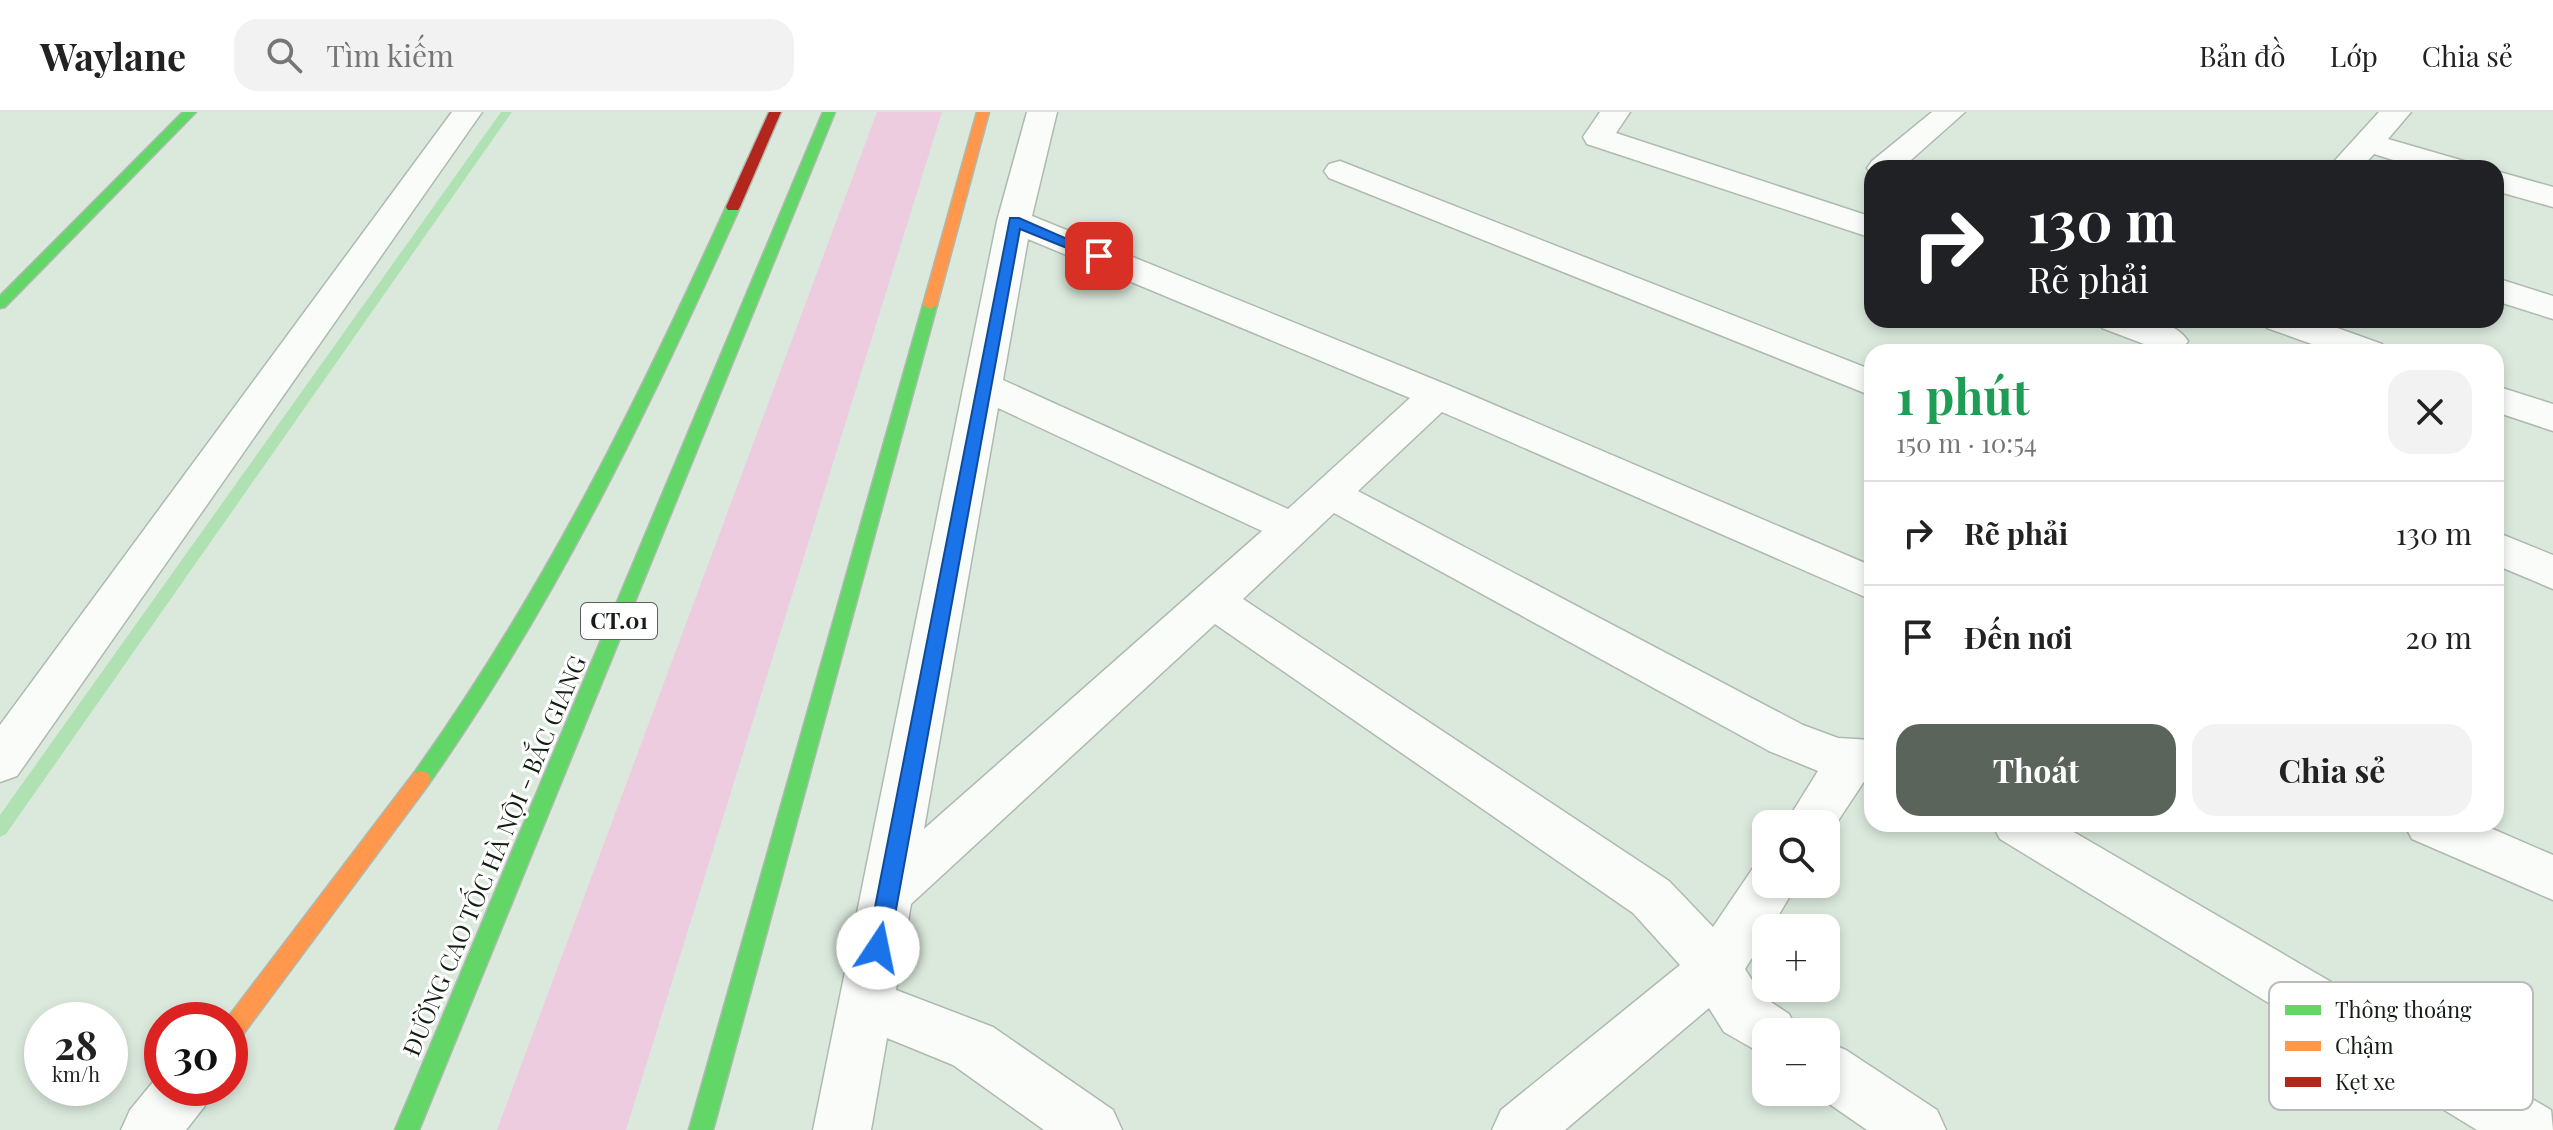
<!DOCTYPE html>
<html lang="vi">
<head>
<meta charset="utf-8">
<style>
	body { margin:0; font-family:"Playfair Display",serif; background:#f2f2f2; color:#222; height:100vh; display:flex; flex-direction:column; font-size:30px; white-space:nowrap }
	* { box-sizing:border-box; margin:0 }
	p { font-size:26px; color:#767676 }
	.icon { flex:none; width:44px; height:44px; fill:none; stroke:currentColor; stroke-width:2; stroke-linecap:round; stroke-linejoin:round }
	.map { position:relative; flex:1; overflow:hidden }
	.drawer { position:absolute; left:1864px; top:232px; width:640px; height:488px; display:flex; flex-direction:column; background:#fff; border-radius:24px; box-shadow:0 4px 12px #0003 }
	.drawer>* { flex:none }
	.banner { position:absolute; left:1864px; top:48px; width:640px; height:168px; border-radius:24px; box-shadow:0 4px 12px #0003; background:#202124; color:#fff; overflow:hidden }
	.fabs { position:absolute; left:1752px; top:698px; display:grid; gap:16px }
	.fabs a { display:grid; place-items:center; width:88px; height:88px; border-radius:16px; background:#fff; box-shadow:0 4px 12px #0003; font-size:40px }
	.speed { position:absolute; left:24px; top:890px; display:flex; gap:16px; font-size:40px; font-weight:700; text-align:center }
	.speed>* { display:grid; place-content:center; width:104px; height:104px; border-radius:50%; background:#fff; box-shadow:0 4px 12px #0003; line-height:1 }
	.speed small { font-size:20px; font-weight:400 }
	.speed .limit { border:12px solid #d22; background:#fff; color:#111 }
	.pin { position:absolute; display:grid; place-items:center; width:68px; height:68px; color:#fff; margin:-34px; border-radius:16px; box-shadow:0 4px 12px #0006 }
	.me { position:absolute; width:88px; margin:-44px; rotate:11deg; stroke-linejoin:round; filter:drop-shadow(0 0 6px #0008) }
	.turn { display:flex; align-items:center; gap:28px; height:168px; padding:0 32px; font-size:36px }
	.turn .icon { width:104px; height:104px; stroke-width:2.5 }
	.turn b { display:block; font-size:56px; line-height:68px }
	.round { display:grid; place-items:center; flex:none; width:84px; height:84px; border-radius:24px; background:#f2f2f2 }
	.summary { display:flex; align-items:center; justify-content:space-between; height:136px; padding:0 32px }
	h1 { font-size:48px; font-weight:700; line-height:60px; color:#1e9e55 }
	.action { display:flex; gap:16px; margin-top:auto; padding:16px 32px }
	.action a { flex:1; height:92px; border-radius:24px; background:#5a645a; color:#fff; font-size:32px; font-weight:700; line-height:92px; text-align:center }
	.action a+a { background:#f2f2f2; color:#222 }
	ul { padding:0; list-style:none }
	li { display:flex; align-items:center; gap:24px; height:104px; padding:0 32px; border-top:2px solid #e0e0e0 }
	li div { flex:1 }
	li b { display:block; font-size:30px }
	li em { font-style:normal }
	header { display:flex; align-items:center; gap:48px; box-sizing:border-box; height:112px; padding:0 40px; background:#fff; border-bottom:2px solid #e0e0e0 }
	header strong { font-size:38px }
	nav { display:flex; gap:44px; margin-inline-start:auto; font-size:28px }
	.search { width:560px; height:72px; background:#f2f2f2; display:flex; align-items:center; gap:20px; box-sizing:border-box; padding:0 28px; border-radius:24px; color:#767676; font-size:30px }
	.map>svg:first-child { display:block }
	.green { fill:#ecccde }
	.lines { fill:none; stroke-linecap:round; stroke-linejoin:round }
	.stream { fill:#b0e1b3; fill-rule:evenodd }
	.street-casing { stroke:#aeb9af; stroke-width:3 }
	.fast-casing { stroke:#aeb9af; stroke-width:3 }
	.slow-casing { stroke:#aeb9af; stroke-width:3 }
	.jam-casing { stroke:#aeb9af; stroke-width:3 }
	.street { fill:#fafcfa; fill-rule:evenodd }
	.fast { fill:#63d668; fill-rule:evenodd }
	.slow { fill:#ff974d; fill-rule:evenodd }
	.jam { fill:#b3261e; fill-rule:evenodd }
	.route { fill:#1a73e8; stroke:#114b97; stroke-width:2 }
	.labels { text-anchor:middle; stroke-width:6; stroke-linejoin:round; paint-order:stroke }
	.shield { fill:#fff; stroke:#5a615a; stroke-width:2 }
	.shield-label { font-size:22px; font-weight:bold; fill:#141d14 }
	.street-label { font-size:24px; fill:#141d14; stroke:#fff }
	.key { fill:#fff; stroke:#b8bbb8; stroke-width:2 }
	.key-label { font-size:22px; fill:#141d14 }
</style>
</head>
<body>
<header>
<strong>Waylane</strong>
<div class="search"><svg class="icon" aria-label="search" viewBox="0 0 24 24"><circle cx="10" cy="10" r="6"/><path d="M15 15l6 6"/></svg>Tìm kiếm</div>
<nav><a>Bản đồ</a><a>Lớp</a><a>Chia sẻ</a></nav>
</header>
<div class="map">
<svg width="2553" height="1018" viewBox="0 0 2553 1018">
	<rect width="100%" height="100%" fill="#dbe9dc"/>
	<path class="green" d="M 877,0 L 942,0 L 626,1018 L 497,1018 Z"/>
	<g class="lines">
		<path class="stream" d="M 501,0 L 512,0 L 6,722 L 0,725 L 0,703 Z"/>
		<g class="street-casing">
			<path id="street" d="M 452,0 L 482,0 L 17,664 L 0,670 L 0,613 Z
				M 1027,0 L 1057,0 L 1032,104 L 1450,274 L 1872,454 L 1872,488 L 1442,300 L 1358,379 L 1803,613 L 1838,626 L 1872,628 L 1872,668 L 1865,668 L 1826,727 L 1826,712 L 1785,712 L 1818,659 L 1769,639 L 1334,401 L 1243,487 L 1669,769 L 1713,815 L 1753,756 L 1766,751 L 1766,772 L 1797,772 L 1771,816 L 1766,816 L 1766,824 L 1745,857 L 1762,884 L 1789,902 L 1798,920 L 1766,920 L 1766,944 L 1724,920 L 1709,896 L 1565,1018 L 1492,1018 L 1501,998 L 1680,853 L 1633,801 L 1215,512 L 911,792 L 896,878 L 993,915 L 1113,998 L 1122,1018 L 1044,1018 L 953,953 L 887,926 L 871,1018 L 813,1018 L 997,109 ZM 1028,127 L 1410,286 L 1288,397 L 1003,268 ZM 998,296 L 1262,419 L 924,717 Z
				M 1600,0 L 1630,0 L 1616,21 L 1872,105 L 1872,126 L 1587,32 L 1583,25 Z
				M 1932,0 L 1965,0 L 1902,56 L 1872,56 L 1872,63 L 1867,56 L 1872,49 Z
				M 2379,0 L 2411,0 L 2388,27 L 2464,49 L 2469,56 L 2419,56 L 2374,42 L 2361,56 L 2328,56 Z
				M 1340,49 L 1872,258 L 1872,284 L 1329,66 L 1324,59 L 1329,52 Z
				M 2496,59 L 2553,75 L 2553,95 L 2496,79 Z
				M 2496,166 L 2553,184 L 2553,207 L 2496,189 Z
				M 2097,208 C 2125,208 2171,202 2188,229 L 2183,237 L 2171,240 L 2157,237 L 2102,216 Z
				M 2262,208 L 2315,208 L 2382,232 L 2387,240 L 2334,240 L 2267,216 Z
				M 2496,274 L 2553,292 L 2553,319 L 2496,300 Z
				M 2496,420 L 2553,443 L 2553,477 L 2496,453 Z
				M 1992,712 L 2060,712 L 2551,998 L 2553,1018 L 2477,1018 L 2000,727 Z
				M 2404,712 L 2481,712 L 2553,743 L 2553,788 L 2412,727 Z
				M 1826,930 L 1846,938 L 1937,998 L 1946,1018 L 1867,1018 L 1812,980 L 1826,980 Z
				M 162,959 L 162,976 L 212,976 L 204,995 L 186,1018 L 121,1018 L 130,998 Z"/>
		</g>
		<g class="fast-casing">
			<path id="fast" d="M 183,0 L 196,0 L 5,195 L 0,196 L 0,184 Z
				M 823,0 L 835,0 L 419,1018 L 395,1018 Z
				M 733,91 L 740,95 C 650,296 555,492 428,673 L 421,675 L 414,673 L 411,667 L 414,661 C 542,482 635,295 726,95 Z
				M 930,189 L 937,193 L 713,1018 L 689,1018 L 923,193 Z"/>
		</g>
		<g class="slow-casing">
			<path id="slow" d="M 977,0 L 989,0 L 937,193 L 930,197 L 923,193 Z
				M 421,659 L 428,661 L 431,667 L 428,673 L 238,929 L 230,932 L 230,908 L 226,908 L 414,661 Z"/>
		</g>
		<g class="jam-casing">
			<path id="jam" d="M 769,0 L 781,0 L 740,95 L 738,98 L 728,98 L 726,95 Z"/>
		</g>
		<use href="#street" class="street"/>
		<use href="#fast" class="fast"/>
		<use href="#slow" class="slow"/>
		<use href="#jam" class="jam"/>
	</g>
	<path class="route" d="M 1010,106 L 1019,106 L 1106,144 L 1094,147 L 1020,117 L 889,836 L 886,843 L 878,846 L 870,843 L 867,836 Z"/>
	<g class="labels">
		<rect class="shield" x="581" y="491" width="76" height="36" rx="6"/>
		<g class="shield-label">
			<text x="619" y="517">CT.01</text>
		</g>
		<g class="street-label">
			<text transform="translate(495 744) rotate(-67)" y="8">ĐƯỜNG CAO TỐC HÀ NỘI - BẮC GIANG</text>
		</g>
	</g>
	<rect x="2269" y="870" width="264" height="128" rx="12" class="key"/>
	<rect x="2285" y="893" width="36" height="10" fill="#63d668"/>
	<rect x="2285" y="929" width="36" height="10" fill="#ff974d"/>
	<rect x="2285" y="965" width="36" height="10" fill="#b3261e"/>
	<g class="key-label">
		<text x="2335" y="906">Thông thoáng</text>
		<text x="2335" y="942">Chậm</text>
		<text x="2335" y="978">Kẹt xe</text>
	</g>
</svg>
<div class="fabs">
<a><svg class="icon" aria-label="search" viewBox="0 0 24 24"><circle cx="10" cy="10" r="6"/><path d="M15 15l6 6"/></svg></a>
<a>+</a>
<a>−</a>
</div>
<div class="speed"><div>28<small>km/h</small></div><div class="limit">30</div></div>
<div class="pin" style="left:1099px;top:144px;background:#d93025"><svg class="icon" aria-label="arrive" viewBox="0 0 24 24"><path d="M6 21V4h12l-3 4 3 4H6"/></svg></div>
<svg class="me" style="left:878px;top:836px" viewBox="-20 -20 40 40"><circle r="19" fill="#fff"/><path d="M0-13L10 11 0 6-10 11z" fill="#1a73e8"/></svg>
<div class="banner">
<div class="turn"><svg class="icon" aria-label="right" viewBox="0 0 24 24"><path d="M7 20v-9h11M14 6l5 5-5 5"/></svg><div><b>130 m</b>Rẽ phải</div></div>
</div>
<section class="drawer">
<div class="summary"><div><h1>1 phút</h1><p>150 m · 10:54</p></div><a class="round"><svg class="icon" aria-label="close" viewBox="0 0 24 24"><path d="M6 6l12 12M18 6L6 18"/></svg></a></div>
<ul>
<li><svg class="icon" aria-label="right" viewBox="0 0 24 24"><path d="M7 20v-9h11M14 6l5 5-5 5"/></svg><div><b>Rẽ phải</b></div><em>130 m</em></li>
<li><svg class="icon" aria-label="arrive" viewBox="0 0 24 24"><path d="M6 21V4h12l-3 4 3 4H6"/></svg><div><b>Đến nơi</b></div><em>20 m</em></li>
</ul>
<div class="action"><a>Thoát</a><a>Chia sẻ</a></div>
</section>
</div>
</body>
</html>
